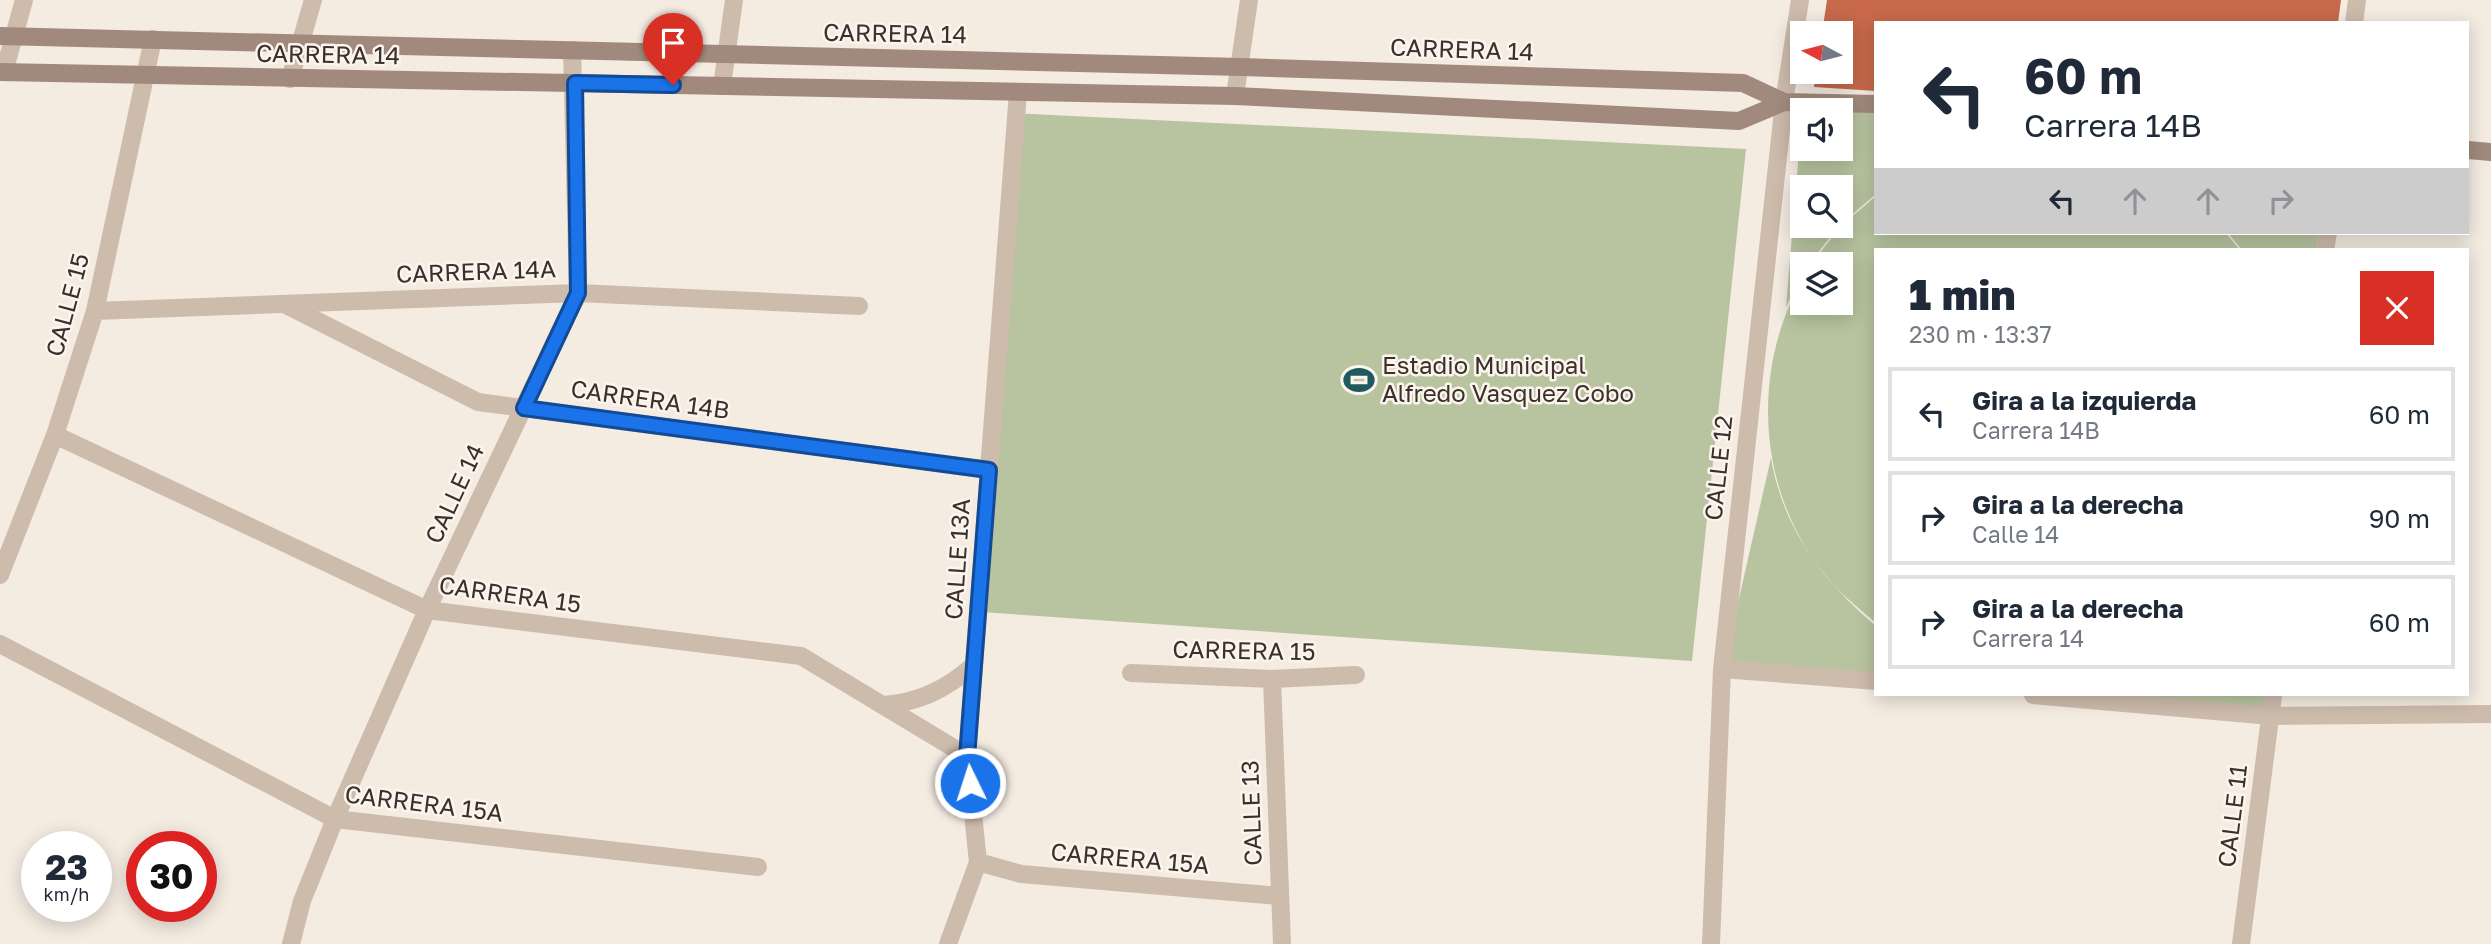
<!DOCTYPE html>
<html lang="es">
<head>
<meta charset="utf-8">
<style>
	body { margin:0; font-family:"Golos Text",sans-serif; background:#f2f2f3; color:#1f2937; height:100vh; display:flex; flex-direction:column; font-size:26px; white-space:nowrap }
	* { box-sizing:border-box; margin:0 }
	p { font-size:23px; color:#747a83 }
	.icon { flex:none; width:38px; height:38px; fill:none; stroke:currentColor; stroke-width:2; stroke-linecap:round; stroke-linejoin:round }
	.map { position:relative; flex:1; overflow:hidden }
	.side { position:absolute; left:1874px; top:248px; width:595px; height:448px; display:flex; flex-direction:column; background:#fff; border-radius:0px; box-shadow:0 4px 18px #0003 }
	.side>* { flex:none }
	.banner { position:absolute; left:1874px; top:21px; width:595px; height:214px; border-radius:0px; box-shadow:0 4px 18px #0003; background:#fff; color:#1f2937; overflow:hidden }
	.needle { width:46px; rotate:277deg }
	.controls { position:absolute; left:1790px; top:21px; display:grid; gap:14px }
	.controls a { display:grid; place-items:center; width:63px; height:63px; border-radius:0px; background:#fff; box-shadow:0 4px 18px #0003; font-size:35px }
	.speed { position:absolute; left:21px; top:831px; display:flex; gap:14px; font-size:35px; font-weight:700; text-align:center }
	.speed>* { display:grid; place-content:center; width:91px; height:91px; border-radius:50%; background:#fff; box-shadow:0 4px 18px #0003; line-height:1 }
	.speed small { font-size:18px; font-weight:400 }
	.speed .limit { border:10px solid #d22; background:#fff; color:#111 }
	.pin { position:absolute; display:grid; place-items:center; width:60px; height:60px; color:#fff; margin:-72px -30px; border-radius:50% 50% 50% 0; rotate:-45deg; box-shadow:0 0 7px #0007 }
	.pin .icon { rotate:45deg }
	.me { position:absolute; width:77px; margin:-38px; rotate:356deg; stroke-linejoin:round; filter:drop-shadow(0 0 5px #0008) }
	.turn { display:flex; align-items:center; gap:24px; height:147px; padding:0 35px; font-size:32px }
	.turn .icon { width:91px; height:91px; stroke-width:2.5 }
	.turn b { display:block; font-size:49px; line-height:60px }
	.lanes { display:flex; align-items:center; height:66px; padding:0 35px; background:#0003; justify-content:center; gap:35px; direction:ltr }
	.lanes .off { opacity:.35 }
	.round { display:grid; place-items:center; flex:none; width:74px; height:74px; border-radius:0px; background:#f2f2f3 }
	.overview { display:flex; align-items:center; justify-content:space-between; height:119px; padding:0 35px }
	h1 { font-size:42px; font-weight:800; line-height:52px }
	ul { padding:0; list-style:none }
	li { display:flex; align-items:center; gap:21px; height:94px; margin:0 14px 10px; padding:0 21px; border:4px solid #e0e1e3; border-radius:0px }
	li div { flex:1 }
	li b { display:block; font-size:26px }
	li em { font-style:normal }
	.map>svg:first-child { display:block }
	.green { fill:#b8c4a0; fill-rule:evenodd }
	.building { fill:#c8694b }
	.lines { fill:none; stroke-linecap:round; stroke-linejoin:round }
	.street { stroke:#cdbbac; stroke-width:18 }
	.secondary { stroke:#a18a7d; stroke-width:18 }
	.route-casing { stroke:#114b97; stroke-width:18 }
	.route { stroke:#1a73e8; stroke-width:12 }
	.labels { text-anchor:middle; stroke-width:5; stroke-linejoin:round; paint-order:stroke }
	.street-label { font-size:24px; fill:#3b302b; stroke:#fbf5ee }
	.poi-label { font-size:24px; fill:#3b302b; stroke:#fbf5ee; text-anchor:start }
</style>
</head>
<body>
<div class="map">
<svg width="2491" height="944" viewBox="0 0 2491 944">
	<rect width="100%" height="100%" fill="#f4ebe1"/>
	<path class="green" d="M 1803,103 L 1876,109 L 1876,194 L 1841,224 L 1841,187 L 1802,187 L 1802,226 L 1839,226 L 1809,264 L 1802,264 L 1802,275 L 1786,307 ZM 1802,110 L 1841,110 L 1841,149 L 1802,149 Z
		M 1013,113 L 1746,149 L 1692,661 L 981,612 Z
		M 1876,196 L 1876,233 L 2226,233 L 2240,250 L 1876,250 L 1876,623 C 1860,609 1843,596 1829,580 C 1758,496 1749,374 1802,280 L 1802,303 L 1841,303 L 1841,264 L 1811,264 L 1841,226 Z
		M 2228,233 L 2319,233 L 2316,250 L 2242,250 Z
		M 1771,458 C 1783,529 1823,581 1876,626 L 1876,677 L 1724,664 Z
		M 2096,695 L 2267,695 L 2266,712 Z"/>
	<path class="building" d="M 1827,0 L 2341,0 L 2338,23 L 1876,23 L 1876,91 L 1814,87 L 1816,72 L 1841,72 L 1841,33 L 1822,33 Z"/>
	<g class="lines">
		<path class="street" d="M 2354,23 L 2357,0
			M 4,72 L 24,0
			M 290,79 L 313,0
			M 722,86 L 734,0
			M 1235,96 L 1249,0
			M 2325,250 L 2328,233
			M 286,305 L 478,402 L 989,470
			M 95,311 L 578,293 L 859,306
			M 55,435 L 427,610 L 801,656 L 967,756
			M 0,575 L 55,435 L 95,311 L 153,39
			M 0,644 L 335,819 L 758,867
			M 1722,669 L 1876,681
			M 1131,673 L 1272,679 L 1356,675
			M 1272,679 L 1282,944
			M 2033,695 L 2271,716 L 2491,714
			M 882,705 C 919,703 946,689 974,665
			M 978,862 L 1021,874 L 1279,896
			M 291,944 L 302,901 L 335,819 L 427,610 L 578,293 L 572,50
			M 948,944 L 978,862 L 967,756 L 1018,92
			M 1711,944 L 1722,669 L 1784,102 L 1800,0
			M 2241,944 L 2273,695"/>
		<path class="secondary" d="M 0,36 L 1241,67 L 1743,83 L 1784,102
			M 0,72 L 1235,96 L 1739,121 L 1784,102 L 1876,104
			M 2468,150 L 2491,152"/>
	</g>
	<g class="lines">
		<g class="route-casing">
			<path id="route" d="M 673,85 L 575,83 L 578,293 L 524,408 L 989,470 L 967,757 L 970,783"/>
		</g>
		<use href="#route" class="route"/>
	</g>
	<defs>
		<g id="stadium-bare" transform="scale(2.415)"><path d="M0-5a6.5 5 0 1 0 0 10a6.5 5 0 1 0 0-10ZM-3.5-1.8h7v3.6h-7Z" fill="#1f5a5e" stroke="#fbf5ee" stroke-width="2.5" paint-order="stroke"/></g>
	</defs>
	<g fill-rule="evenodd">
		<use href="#stadium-bare" x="1359" y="380"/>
	</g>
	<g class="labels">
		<g class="street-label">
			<text transform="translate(895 34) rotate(1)" y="8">CARRERA 14</text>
			<text transform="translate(1462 50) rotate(2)" y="8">CARRERA 14</text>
			<text transform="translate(328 55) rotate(1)" y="8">CARRERA 14</text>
			<text transform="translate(476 272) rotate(-2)" y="8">CARRERA 14A</text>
			<text transform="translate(68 305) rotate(-75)" y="8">CALLE 15</text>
			<text transform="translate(650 400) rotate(8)" y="8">CARRERA 14B</text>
			<text transform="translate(1719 468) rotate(-84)" y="8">CALLE 12</text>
			<text transform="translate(455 494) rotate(-65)" y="8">CALLE 14</text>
			<text transform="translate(958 559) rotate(-86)" y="8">CALLE 13A</text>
			<text transform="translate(510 595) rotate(8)" y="8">CARRERA 15</text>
			<text transform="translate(1244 651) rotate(1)" y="8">CARRERA 15</text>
			<text transform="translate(424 804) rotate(7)" y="8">CARRERA 15A</text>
			<text transform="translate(1252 813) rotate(-92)" y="8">CALLE 13</text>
			<text transform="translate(2233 816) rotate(-83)" y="8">CALLE 11</text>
			<text transform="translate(1130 859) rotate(5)" y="8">CARRERA 15A</text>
		</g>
		<g class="poi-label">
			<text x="1382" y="374">Estadio Municipal<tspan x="1382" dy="28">Alfredo Vasquez Cobo</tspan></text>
		</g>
	</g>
</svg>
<div class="controls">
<a><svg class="needle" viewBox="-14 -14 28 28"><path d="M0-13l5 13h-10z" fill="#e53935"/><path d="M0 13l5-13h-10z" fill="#747a83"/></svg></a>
<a><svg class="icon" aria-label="sound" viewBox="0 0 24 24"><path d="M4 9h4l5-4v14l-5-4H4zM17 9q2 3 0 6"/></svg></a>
<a><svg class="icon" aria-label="search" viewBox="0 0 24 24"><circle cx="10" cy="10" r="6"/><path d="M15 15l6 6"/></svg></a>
<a><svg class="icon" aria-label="layers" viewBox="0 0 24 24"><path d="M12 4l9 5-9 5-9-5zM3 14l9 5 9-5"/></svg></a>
</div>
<div class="speed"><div>23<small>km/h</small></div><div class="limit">30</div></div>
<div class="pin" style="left:673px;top:85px;background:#d93025"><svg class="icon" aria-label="arrive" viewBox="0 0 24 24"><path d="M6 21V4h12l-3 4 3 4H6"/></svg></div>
<svg class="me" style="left:970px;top:783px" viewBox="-20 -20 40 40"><circle r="17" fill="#1a73e8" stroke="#fff" stroke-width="3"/><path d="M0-11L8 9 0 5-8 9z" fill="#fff"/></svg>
<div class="banner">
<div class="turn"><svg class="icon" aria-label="left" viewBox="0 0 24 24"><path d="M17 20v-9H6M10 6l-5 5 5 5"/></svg><div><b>60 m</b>Carrera 14B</div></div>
<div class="lanes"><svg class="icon" aria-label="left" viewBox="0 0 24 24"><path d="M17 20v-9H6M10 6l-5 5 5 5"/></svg><svg class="icon off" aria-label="ahead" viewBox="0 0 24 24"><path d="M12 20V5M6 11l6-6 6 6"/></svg><svg class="icon off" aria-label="ahead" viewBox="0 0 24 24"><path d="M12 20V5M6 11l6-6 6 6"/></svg><svg class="icon off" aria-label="right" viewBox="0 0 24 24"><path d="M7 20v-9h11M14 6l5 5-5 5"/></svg></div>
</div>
<section class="side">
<div class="overview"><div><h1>1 min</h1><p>230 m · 13:37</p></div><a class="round" style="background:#d93025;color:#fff"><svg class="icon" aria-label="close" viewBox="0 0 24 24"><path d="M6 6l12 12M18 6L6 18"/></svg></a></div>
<ul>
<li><svg class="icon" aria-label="left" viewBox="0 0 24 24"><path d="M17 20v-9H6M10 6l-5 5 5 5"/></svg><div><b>Gira a la izquierda</b><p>Carrera 14B</p></div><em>60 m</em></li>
<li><svg class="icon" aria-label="right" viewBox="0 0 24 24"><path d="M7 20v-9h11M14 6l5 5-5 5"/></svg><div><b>Gira a la derecha</b><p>Calle 14</p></div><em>90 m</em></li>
<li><svg class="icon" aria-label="right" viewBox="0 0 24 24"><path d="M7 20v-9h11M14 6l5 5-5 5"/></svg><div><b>Gira a la derecha</b><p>Carrera 14</p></div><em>60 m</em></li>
</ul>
</section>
</div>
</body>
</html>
